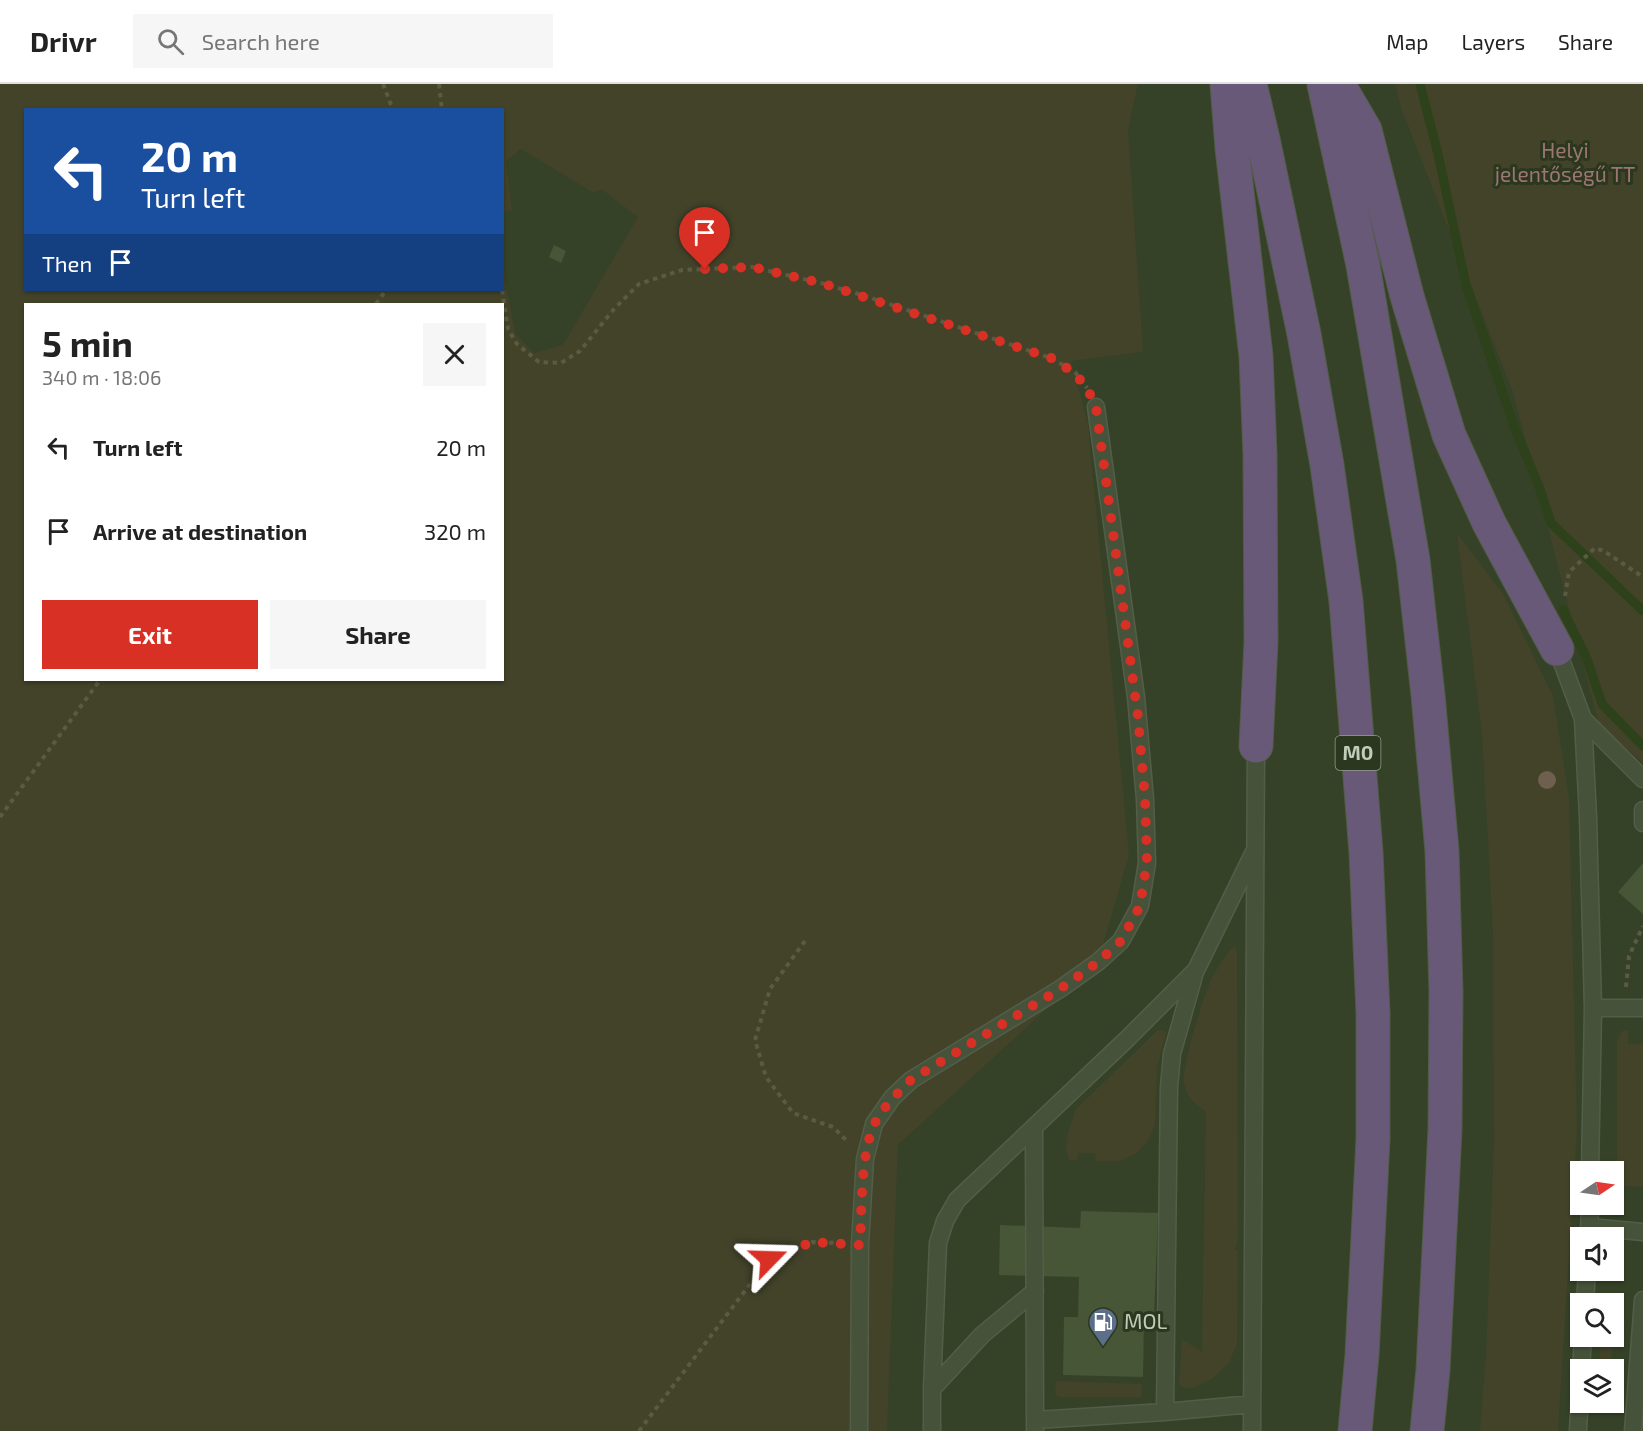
<!DOCTYPE html>
<html lang="en">
<head>
<meta charset="utf-8">
<style>
	body { margin:0; font-family:"Exo 2",sans-serif; background:#f6f6f6; color:#222; height:100vh; display:flex; flex-direction:column; font-size:22px; white-space:nowrap }
	* { box-sizing:border-box; margin:0 }
	p { font-size:20px; color:#767676 }
	.icon { flex:none; width:33px; height:33px; fill:none; stroke:currentColor; stroke-width:2; stroke-linecap:round; stroke-linejoin:round }
	.map { position:relative; flex:1; overflow:hidden }
	.sheet { position:absolute; left:24px; top:219px; width:480px; height:378px; display:flex; flex-direction:column; background:#fff; border-radius:0px; box-shadow:0 2px 4px #0004 }
	.sheet>* { flex:none }
	.guide { position:absolute; left:24px; top:24px; width:480px; height:183px; border-radius:0px; box-shadow:0 2px 4px #0004; background:#1a4fa0; color:#fff; overflow:hidden }
	.needle { width:39px; rotate:77deg }
	.buttons { position:absolute; left:1570px; top:1077px; display:grid; gap:12px }
	.buttons a { display:grid; place-items:center; width:54px; height:54px; border-radius:0px; background:#fff; box-shadow:0 2px 4px #0004; font-size:30px }
	.pin { position:absolute; display:grid; place-items:center; width:51px; height:51px; color:#fff; margin:-62px -26px; border-radius:50% 50% 50% 0; rotate:-45deg; box-shadow:0 0 6px #0007 }
	.pin .icon { rotate:45deg }
	.me { position:absolute; width:66px; margin:-33px; rotate:68deg; stroke-linejoin:round; filter:drop-shadow(0 0 4px #0008) }
	.turn { display:flex; align-items:center; gap:21px; height:126px; padding:0 18px; font-size:27px }
	.turn .icon { width:78px; height:78px; stroke-width:2.5 }
	.turn b { display:block; font-size:42px; line-height:51px }
	.then { display:flex; align-items:center; height:57px; padding:0 18px; background:#0003; gap:12px; font-size:22px }
	.round { display:grid; place-items:center; flex:none; width:63px; height:63px; border-radius:0px; background:#f6f6f6 }
	.summary { display:flex; align-items:center; justify-content:space-between; height:102px; padding:0 18px }
	h1 { font-size:36px; font-weight:700; line-height:45px }
	.action { display:flex; gap:12px; margin-top:auto; padding:12px 18px }
	.action a { flex:1; height:69px; border-radius:0px; background:#d93025; color:#fff; font-size:24px; font-weight:700; line-height:69px; text-align:center }
	.action a+a { background:#f6f6f6; color:#222 }
	ul { padding:0; list-style:none }
	li { display:flex; align-items:center; gap:18px; height:84px; padding:0 18px }
	li div { flex:1 }
	li b { display:block; font-size:22px }
	li em { font-style:normal }
	header { display:flex; align-items:center; gap:36px; box-sizing:border-box; height:84px; padding:0 30px; background:#fff; border-bottom:2px solid #e0e0e0 }
	header strong { font-size:28px }
	nav { display:flex; gap:33px; margin-inline-start:auto; font-size:21px }
	.search { width:420px; height:54px; background:#f6f6f6; display:flex; align-items:center; gap:15px; box-sizing:border-box; padding:0 21px; border-radius:0px; color:#767676; font-size:22px }
	.map>svg:first-child { display:block }
	.green { fill:#424329; fill-rule:evenodd }
	.lines { fill:none; stroke-linecap:round; stroke-linejoin:round }
	.stream { stroke:#2d411a; stroke-width:9 }
	.building { fill:#465636 }
	.lane-casing { stroke:#535e48; stroke-width:19 }
	.highway-casing { stroke:#515c46; stroke-width:35 }
	.path { stroke:#5b5b42; stroke-width:4; stroke-dasharray:4.5 4.5; stroke-linecap:butt }
	.lane { stroke:#47523b; stroke-width:16 }
	.highway { stroke:#695978; stroke-width:33 }
	.tree { fill:#6e5f4f }
	.route { stroke:#d93025; stroke-width:10; stroke-dasharray:0 18 }
	.labels { text-anchor:middle; stroke-width:6; stroke-linejoin:round; paint-order:stroke }
	.shield { fill:#2c3720; stroke:#949f8b; stroke-width:1.5 }
	.shield-label { font-size:20px; font-weight:bold; fill:#c1ccb9 }
	.park-label { font-size:21px; fill:#9c7670; stroke:#2c3720 }
	.poi-label { font-size:21px; fill:#c1ccb9; stroke:#2c3720; text-anchor:start }
</style>
</head>
<body>
<header>
<strong>Drivr</strong>
<div class="search"><svg class="icon" aria-label="search" viewBox="0 0 24 24"><circle cx="10" cy="10" r="6"/><path d="M15 15l6 6"/></svg>Search here</div>
<nav><a>Map</a><a>Layers</a><a>Share</a></nav>
</header>
<div class="map">
<svg width="1643" height="1347" viewBox="0 0 1643 1347">
	<rect width="100%" height="100%" fill="#354227"/>
	<path class="green" d="M 0,0 L 1138,0 L 1128,46 L 1143,268 L 1071,277 L 1088,341 L 1129,771 L 1098,878 L 898,1061 L 887,1347 L 0,1347 ZM 26,26 L 502,26 L 503,128 L 512,126 L 506,77 L 521,65 L 594,109 L 601,105 L 638,133 L 563,261 L 534,269 L 515,249 L 502,179 L 502,206 L 26,206 ZM 26,220 L 502,220 L 502,596 L 26,596 Z
		M 1395,0 L 1643,0 L 1643,679 L 1599,641 L 1513,308 L 1401,24 Z
		M 1457,449 L 1503,510 L 1553,612 L 1569,714 L 1577,1045 L 1558,1347 L 1480,1347 L 1486,1272 L 1494,1058 L 1493,847 L 1482,649 Z
		M 1233,863 L 1236,864 L 1237,868 L 1238,1155 L 1235,1166 L 1238,1166 L 1237,1260 L 1229,1279 L 1212,1295 L 1192,1304 L 1184,1304 L 1179,1300 L 1182,1255 L 1202,1268 L 1206,1028 C 1195,1020 1187,1014 1184,1000 C 1181,983 1203,915 1210,898 C 1216,885 1224,873 1233,863 Z
		M 1161,946 L 1165,947 L 1166,950 L 1157,984 L 1155,1041 L 1149,1056 L 1137,1069 L 1120,1077 L 1096,1077 L 1095,1069 L 1079,1069 L 1077,1077 L 1068,1075 L 1066,1063 L 1068,1049 L 1076,1025 L 1157,947 Z
		M 1628,946 L 1628,960 L 1643,960 L 1643,1103 L 1617,1102 L 1617,957 L 1622,947 Z
		M 1601,1253 L 1613,1253 L 1610,1285 L 1599,1285 Z
		M 1056,1297 L 1142,1300 L 1141,1313 L 1060,1313 L 1055,1311 Z"/>
	<g class="lines">
		<path class="stream" d="M 1420,0 L 1438,70 L 1466,201 L 1514,342 L 1540,405 L 1551,439 L 1643,527
			M 1563,526 L 1587,575 L 1602,620 L 1643,662"/>
	</g>
	<path class="building" d="M 554,161 L 566,167 L 561,179 L 549,173 Z
		M 1643,779 L 1643,830 L 1618,808 Z
		M 1081,1127 L 1158,1129 L 1154,1235 L 1144,1235 L 1143,1293 L 1063,1291 L 1064,1233 L 1078,1233 L 1079,1193 L 999,1191 L 1000,1141 L 1080,1144 Z"/>
	<g class="lines">
		<g class="lane-casing">
			<path id="lane" d="M 1557,565 L 1583,635 L 1588,733 L 1593,924 L 1590,1088
				M 1583,635 L 1643,695
				M 1643,726 L 1643,739
				M 1593,924 L 1643,924
				M 1034,1044 L 1035,1336
				M 1589,1143 L 1643,1148
				M 1589,1153 L 1590,1120
				M 1585,1220 L 1587,1186
				M 1581,1286 L 1583,1252
				M 932,1305 L 982,1251 L 1035,1207
				M 1165,1328 L 1252,1320
				M 859,1347 L 860,1160 L 865,1075 L 874,1040 L 892,1014 L 911,996 L 1060,905 L 1098,878 L 1121,857 L 1140,822 L 1147,779 L 1145,715 L 1136,613 L 1096,323
				M 932,1347 L 932,1305 L 938,1159 L 945,1137 L 957,1116 L 1127,955 L 1194,888
				M 1035,1347 L 1035,1336 L 1165,1328 L 1169,1003 L 1172,970 L 1195,888 L 1254,768
				M 1252,1347 L 1256,662
				M 1578,1347 L 1581,1289
				M 1633,1347 L 1643,1216"/>
		</g>
		<g class="highway-casing">
			<path id="highway" d="M 1227,0 L 1232,64 L 1256,272 L 1260,370 L 1261,558 L 1256,662
				M 1250,0 L 1263,55 L 1304,250 L 1327,381 L 1346,517 L 1366,768 L 1373,929 L 1373,1055 L 1362,1271 L 1355,1347
				M 1324,0 L 1363,181 L 1413,476 L 1428,611 L 1442,767 L 1446,908 L 1445,1045 L 1433,1286 L 1427,1347
				M 1338,0 L 1365,46 L 1407,212 L 1449,351 L 1489,439 L 1557,565"/>
		</g>
		<path class="path" d="M 383,0 L 393,26
			M 439,0 L 442,26
			M 502,206 L 508,245 L 517,260 L 539,278 L 561,279 L 580,267 L 614,225 L 639,200 L 682,186 L 752,183 L 821,199 L 862,211 L 1051,274 L 1075,288 L 1087,304
			M 376,220 L 386,206
			M 1565,512 L 1569,488 L 1595,464 L 1604,467 L 1643,493
			M 0,733 L 100,596
			M 805,857 L 770,905 L 755,956 L 766,993 L 793,1029 L 833,1043 L 847,1057
			M 1626,903 L 1629,872 L 1643,842
			M 639,1347 L 769,1175 L 812,1158 L 837,1159"/>
		<use href="#lane" class="lane"/>
		<use href="#highway" class="highway"/>
	</g>
	<circle class="tree" cx="1547" cy="696" r="9"/>
	<g class="lines">
		<path class="route" d="M 705,185 L 752,183 L 821,199 L 1051,274 C 1076,289 1085,297 1096,323 L 1138,633 L 1145,715 L 1147,778 L 1140,822 L 1121,857 L 1098,878 L 1060,905 L 911,996 C 898,1009 883,1023 875,1039 C 860,1070 862,1126 860,1161 L 812,1158 L 769,1175"/>
	</g>
	<defs>
		<g id="fuel-pin" transform="scale(1.5)"><path d="M0 17L-7.5 6A9.5 9.5 0 1 1 7.5 6Z" fill="#5c6f8a" stroke="#2c3720"/><path d="M-5.5-6h7V0h2V4h1.3V-2.5L3-4.5l.8-.8L6-3V5H2.5V1h-1V6h-7ZM-4.2-4.7v3.2H.2V-4.7Z" fill="#fff"/></g>
	</defs>
	<g fill-rule="evenodd">
		<use href="#fuel-pin" x="1103" y="1238"/>
	</g>
	<g class="labels">
		<rect class="shield" x="1335.5" y="652" width="45" height="34" rx="4.5"/>
		<g class="shield-label">
			<text x="1358" y="676">M0</text>
		</g>
		<g class="park-label">
			<text x="1565" y="74">Helyi<tspan x="1565" dy="24">jelentőségű TT</tspan></text>
		</g>
		<g class="poi-label">
			<text x="1124" y="1245">MOL</text>
		</g>
	</g>
</svg>
<div class="buttons">
<a><svg class="needle" viewBox="-14 -14 28 28"><path d="M0-13l5 13h-10z" fill="#e53935"/><path d="M0 13l5-13h-10z" fill="#767676"/></svg></a>
<a><svg class="icon" aria-label="sound" viewBox="0 0 24 24"><path d="M4 9h4l5-4v14l-5-4H4zM17 9q2 3 0 6"/></svg></a>
<a><svg class="icon" aria-label="search" viewBox="0 0 24 24"><circle cx="10" cy="10" r="6"/><path d="M15 15l6 6"/></svg></a>
<a><svg class="icon" aria-label="layers" viewBox="0 0 24 24"><path d="M12 4l9 5-9 5-9-5zM3 14l9 5 9-5"/></svg></a>
</div>
<div class="pin" style="left:705px;top:185px;background:#d93025"><svg class="icon" aria-label="arrive" viewBox="0 0 24 24"><path d="M6 21V4h12l-3 4 3 4H6"/></svg></div>
<svg class="me" style="left:769px;top:1175px" viewBox="-20 -20 40 40"><path d="M0-17L14 15 0 8-14 15z" fill="#d93025" stroke="#fff" stroke-width="4"/></svg>
<div class="guide">
<div class="turn"><svg class="icon" aria-label="left" viewBox="0 0 24 24"><path d="M17 20v-9H6M10 6l-5 5 5 5"/></svg><div><b>20 m</b>Turn left</div></div>
<div class="then">Then<svg class="icon" aria-label="arrive" viewBox="0 0 24 24"><path d="M6 21V4h12l-3 4 3 4H6"/></svg></div>
</div>
<section class="sheet">
<div class="summary"><div><h1>5 min</h1><p>340 m · 18:06</p></div><a class="round"><svg class="icon" aria-label="close" viewBox="0 0 24 24"><path d="M6 6l12 12M18 6L6 18"/></svg></a></div>
<ul>
<li><svg class="icon" aria-label="left" viewBox="0 0 24 24"><path d="M17 20v-9H6M10 6l-5 5 5 5"/></svg><div><b>Turn left</b></div><em>20 m</em></li>
<li><svg class="icon" aria-label="arrive" viewBox="0 0 24 24"><path d="M6 21V4h12l-3 4 3 4H6"/></svg><div><b>Arrive at destination</b></div><em>320 m</em></li>
</ul>
<div class="action"><a>Exit</a><a>Share</a></div>
</section>
</div>
</body>
</html>
